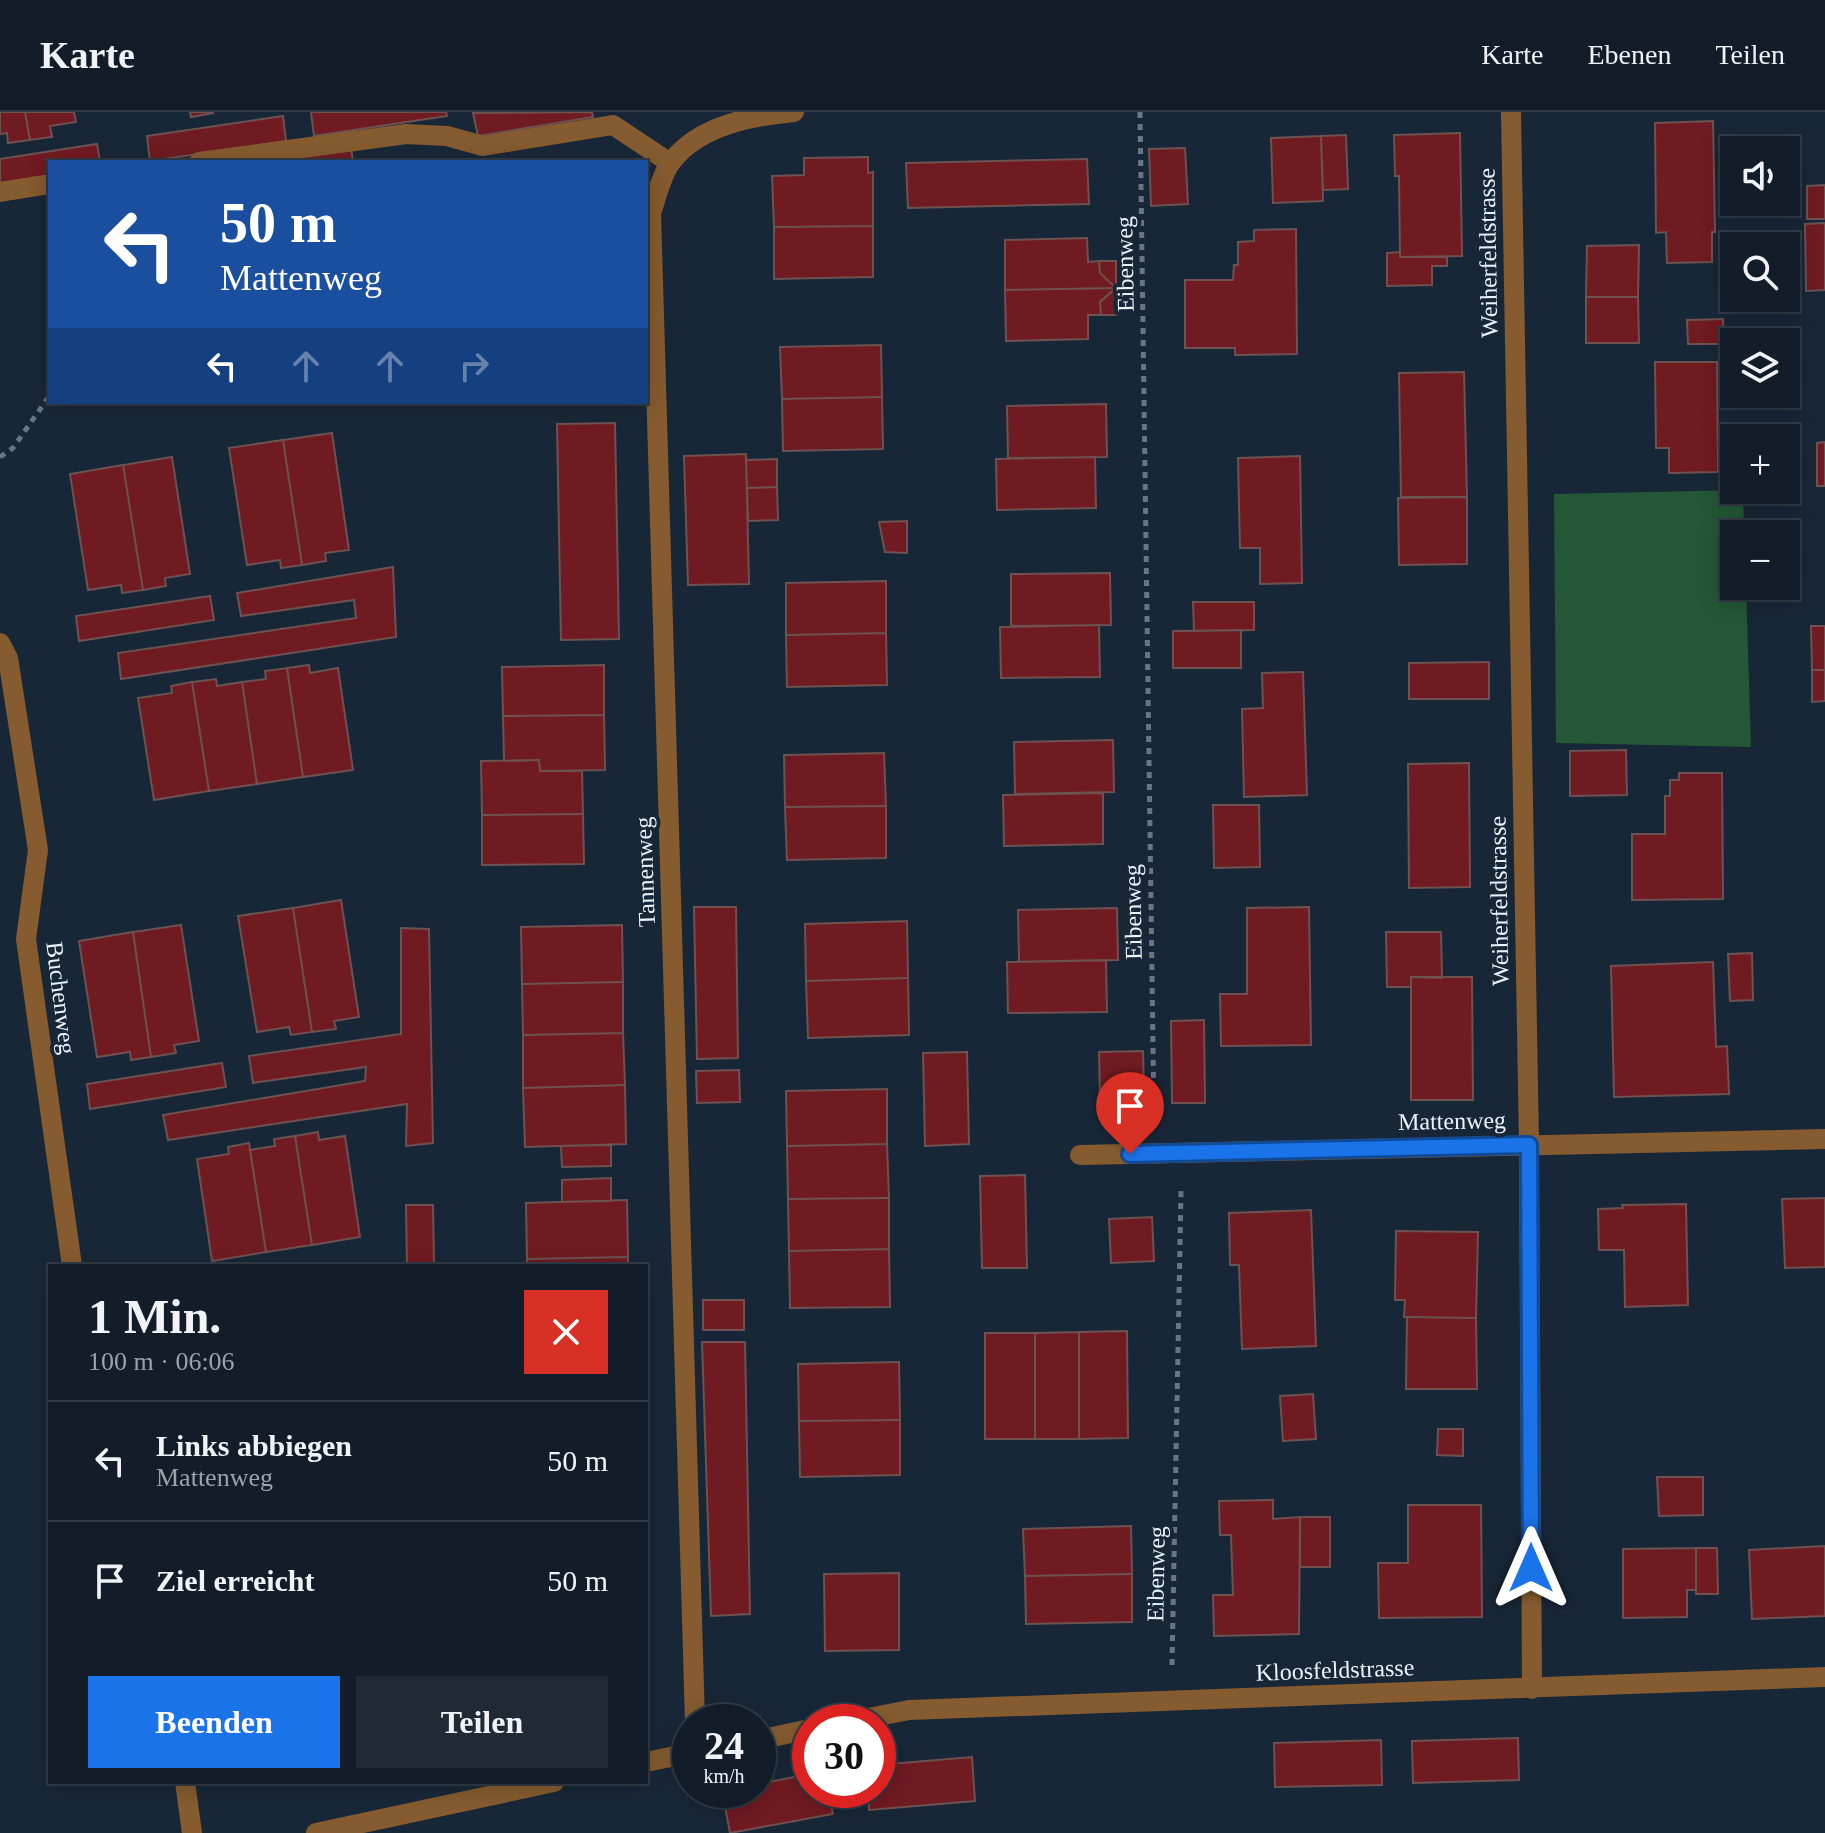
<!DOCTYPE html>
<html lang="de">
<head>
<meta charset="utf-8">
<style>
	body { margin:0; font-family:"Times New Roman",serif; background:#1f2a35; color:#f1f3f6; height:100vh; display:flex; flex-direction:column; font-size:30px; white-space:nowrap }
	* { box-sizing:border-box; margin:0 }
	p { font-size:26px; color:#9ca2a8 }
	.icon { flex:none; width:44px; height:44px; fill:none; stroke:currentColor; stroke-width:2; stroke-linecap:round; stroke-linejoin:round }
	.map { position:relative; flex:1; overflow:hidden }
	.side { position:absolute; left:48px; top:1152px; width:600px; height:520px; display:flex; flex-direction:column; background:#121d29; border-radius:0px; box-shadow:0 4px 20px #0003,0 0 0 2px #313b46 }
	.side>* { flex:none }
	.hud { position:absolute; left:48px; top:48px; width:600px; height:244px; border-radius:0px; box-shadow:0 4px 20px #0003,0 0 0 2px #313b46; background:#1a4fa0; color:#fff; overflow:hidden }
	.controls { position:absolute; left:1720px; top:24px; display:grid; gap:16px }
	.controls a { display:grid; place-items:center; width:80px; height:80px; border-radius:0px; background:#121d29; box-shadow:0 4px 20px #0003,0 0 0 2px #313b46; font-size:40px }
	.speed { position:absolute; left:672px; top:1592px; display:flex; gap:16px; font-size:40px; font-weight:700; text-align:center }
	.speed>* { display:grid; place-content:center; width:104px; height:104px; border-radius:50%; background:#121d29; box-shadow:0 4px 20px #0003,0 0 0 2px #313b46; line-height:1 }
	.speed small { font-size:20px; font-weight:400 }
	.speed .limit { border:12px solid #d22; background:#fff; color:#111 }
	.pin { position:absolute; display:grid; place-items:center; width:68px; height:68px; color:#fff; margin:-82px -34px; border-radius:50% 50% 50% 0; rotate:-45deg; box-shadow:0 0 8px #0007 }
	.pin .icon { rotate:45deg }
	.me { position:absolute; width:88px; margin:-44px; rotate:0deg; stroke-linejoin:round; filter:drop-shadow(0 0 6px #0008) }
	.turn { display:flex; align-items:center; gap:28px; height:168px; padding:0 40px; font-size:36px }
	.turn .icon { width:104px; height:104px; stroke-width:2.5 }
	.turn b { display:block; font-size:56px; line-height:68px }
	.lanes { display:flex; align-items:center; height:76px; padding:0 40px; background:#0003; justify-content:center; gap:40px; direction:ltr }
	.lanes .off { opacity:.35 }
	.round { display:grid; place-items:center; flex:none; width:84px; height:84px; border-radius:0px; background:#1f2a35 }
	.overview { display:flex; align-items:center; justify-content:space-between; height:136px; padding:0 40px }
	h1 { font-size:48px; font-weight:700; line-height:60px }
	.primary-button { display:flex; gap:16px; margin-top:auto; padding:16px 40px }
	.primary-button a { flex:1; height:92px; border-radius:0px; background:#1a73e8; color:#fff; font-size:32px; font-weight:700; line-height:92px; text-align:center }
	.primary-button a+a { background:#1f2a35; color:#f1f3f6 }
	ul { padding:0; list-style:none }
	li { display:flex; align-items:center; gap:24px; height:120px; padding:0 40px; border-top:2px solid #313b46 }
	li div { flex:1 }
	li b { display:block; font-size:30px }
	li em { font-style:normal }
	header { display:flex; align-items:center; gap:48px; box-sizing:border-box; height:112px; padding:0 40px; background:#121d29; border-bottom:2px solid #313b46 }
	header strong { font-size:38px }
	nav { display:flex; gap:44px; margin-inline-start:auto; font-size:28px }
	.map>svg:first-child { display:block }
	.green { fill:#245736 }
	.building { fill:#701a21; stroke:#6d5251; stroke-width:2 }
	.lines { fill:none; stroke-linecap:round; stroke-linejoin:round }
	.path { stroke:#687583; stroke-width:5; stroke-dasharray:6 6; stroke-linecap:butt }
	.minor { stroke:#855b2f; stroke-width:20 }
	.route-casing { stroke:#114b97; stroke-width:20 }
	.route { stroke:#1a73e8; stroke-width:14 }
	.labels { text-anchor:middle; stroke-width:8; stroke-linejoin:round; paint-order:stroke }
	.street-label { font-size:24px; fill:#e9f3fd; stroke:#182737 }
</style>
</head>
<body>
<header>
<strong>Karte</strong>
<nav><a>Karte</a><a>Ebenen</a><a>Teilen</a></nav>
</header>
<div class="map">
<svg width="1825" height="1721" viewBox="0 0 1825 1721">
	<rect width="100%" height="100%" fill="#182737"/>
	<path class="green" d="M 1743,378 L 1744,422 L 1734,422 L 1734,474 L 1746,474 L 1751,635 L 1556,631 L 1554,382 Z"/>
	<path class="building" d="M 0,0 L 25,0 L 30,28 L 8,31 L 7,21 L 0,22 Z
		M 25,0 L 74,0 L 76,10 L 50,14 L 52,25 L 30,28 Z
		M 190,0 L 212,0 L 213,1 L 191,5 Z
		M 311,0 L 446,0 L 447,4 L 314,24 Z
		M 592,0 L 593,5 L 478,24 L 473,1 Z
		M 283,4 L 286,29 L 150,49 L 147,24 Z
		M 1713,9 L 1715,120 L 1712,120 L 1712,150 L 1667,151 L 1666,120 L 1656,121 L 1655,11 Z
		M 1460,21 L 1462,144 L 1400,145 L 1399,64 L 1395,64 L 1394,23 Z
		M 1346,23 L 1348,77 L 1323,78 L 1321,24 Z
		M 1321,24 L 1323,89 L 1273,91 L 1271,26 Z
		M 97,32 L 100,50 L 50,50 L 50,65 L 0,72 L 0,47 Z
		M 351,35 L 353,50 L 258,50 Z
		M 1185,36 L 1188,92 L 1151,94 L 1149,37 Z
		M 868,45 L 868,61 L 873,60 L 873,114 L 774,115 L 772,64 L 804,63 L 804,46 Z
		M 1087,47 L 1089,92 L 908,96 L 906,51 Z
		M 1825,73 L 1825,107 L 1807,107 L 1807,74 Z
		M 1825,111 L 1825,178 L 1806,179 L 1805,112 Z
		M 873,114 L 873,165 L 774,167 L 774,115 Z
		M 1296,117 L 1297,242 L 1235,243 L 1235,236 L 1185,236 L 1185,168 L 1233,168 L 1234,153 L 1238,153 L 1238,130 L 1254,129 L 1254,118 Z
		M 1087,126 L 1088,150 L 1099,149 L 1100,161 L 1116,176 L 1005,178 L 1005,128 Z
		M 1639,133 L 1638,185 L 1586,185 L 1587,134 Z
		M 1400,140 L 1400,145 L 1447,145 L 1447,154 L 1432,154 L 1432,173 L 1387,174 L 1387,141 Z
		M 1099,149 L 1116,149 L 1116,176 L 1100,161 Z
		M 1116,176 L 1100,190 L 1101,203 L 1088,203 L 1088,227 L 1006,229 L 1005,178 Z
		M 1116,176 L 1117,203 L 1101,203 L 1100,190 Z
		M 1586,185 L 1638,185 L 1639,231 L 1586,231 Z
		M 1723,207 L 1724,232 L 1688,232 L 1687,208 Z
		M 881,233 L 882,285 L 782,287 L 780,235 Z
		M 1655,250 L 1717,250 L 1718,360 L 1669,361 L 1669,336 L 1656,336 Z
		M 1464,260 L 1467,385 L 1401,385 L 1399,261 Z
		M 882,285 L 883,337 L 783,339 L 782,287 Z
		M 1106,292 L 1107,345 L 1008,346 L 1007,294 Z
		M 615,311 L 619,527 L 561,528 L 557,312 Z
		M 332,321 L 349,438 L 325,441 L 326,449 L 302,453 L 283,328 Z
		M 283,328 L 302,453 L 281,456 L 280,448 L 247,453 L 229,336 Z
		M 1825,330 L 1825,374 L 1817,374 L 1817,331 Z
		M 746,342 L 749,472 L 688,473 L 684,344 Z
		M 1300,344 L 1302,471 L 1260,472 L 1260,436 L 1240,436 L 1238,346 Z
		M 172,345 L 190,462 L 165,466 L 166,474 L 143,478 L 123,353 Z
		M 1095,345 L 1096,396 L 997,398 L 996,347 Z
		M 777,347 L 777,375 L 747,376 L 746,348 Z
		M 123,353 L 143,478 L 122,481 L 121,473 L 88,478 L 70,362 Z
		M 777,375 L 778,408 L 748,409 L 747,376 Z
		M 1467,385 L 1467,452 L 1399,453 L 1398,386 Z
		M 907,409 L 907,441 L 885,440 L 879,410 Z
		M 393,455 L 396,525 L 121,567 L 118,541 L 356,506 L 354,488 L 241,504 L 237,481 Z
		M 1110,461 L 1111,513 L 1011,514 L 1011,462 Z
		M 886,469 L 886,521 L 786,523 L 786,471 Z
		M 210,484 L 214,508 L 79,529 L 76,504 Z
		M 1193,490 L 1254,490 L 1254,518 L 1194,519 Z
		M 1099,513 L 1100,565 L 1001,566 L 1000,515 Z
		M 1811,514 L 1825,514 L 1825,558 L 1812,558 Z
		M 1241,518 L 1241,556 L 1173,556 L 1173,519 Z
		M 886,521 L 887,573 L 787,575 L 786,523 Z
		M 1489,550 L 1489,587 L 1409,587 L 1409,551 Z
		M 309,553 L 310,561 L 338,556 L 353,658 L 303,665 L 287,556 Z
		M 604,553 L 604,603 L 503,604 L 502,555 Z
		M 287,556 L 303,665 L 257,672 L 242,570 L 266,567 L 265,559 Z
		M 1812,558 L 1825,558 L 1825,589 L 1812,590 Z
		M 1303,560 L 1307,683 L 1244,685 L 1242,597 L 1263,596 L 1262,561 Z
		M 216,567 L 217,574 L 242,570 L 257,672 L 209,679 L 192,570 Z
		M 192,570 L 209,679 L 154,688 L 138,586 L 172,581 L 171,574 Z
		M 604,603 L 605,658 L 540,659 L 539,648 L 504,649 L 503,604 Z
		M 1113,628 L 1114,680 L 1015,682 L 1014,630 Z
		M 1626,638 L 1627,683 L 1570,684 L 1570,639 Z
		M 884,641 L 886,694 L 785,695 L 784,643 Z
		M 539,648 L 540,659 L 582,659 L 583,702 L 482,703 L 481,649 Z
		M 1469,651 L 1470,775 L 1409,776 L 1408,652 Z
		M 1679,661 L 1722,661 L 1723,787 L 1632,788 L 1632,722 L 1665,722 L 1665,684 L 1670,684 L 1670,668 L 1679,668 Z
		M 1103,681 L 1103,732 L 1004,734 L 1003,683 Z
		M 1213,693 L 1259,693 L 1260,755 L 1214,756 Z
		M 886,694 L 886,746 L 787,748 L 785,695 Z
		M 583,702 L 584,752 L 482,753 L 482,703 Z
		M 341,788 L 359,905 L 334,909 L 336,917 L 312,920 L 293,796 Z
		M 694,795 L 736,795 L 738,946 L 697,947 Z
		M 1309,795 L 1311,933 L 1221,934 L 1220,882 L 1247,882 L 1247,796 Z
		M 293,796 L 312,920 L 291,923 L 289,915 L 257,920 L 238,804 Z
		M 1117,796 L 1118,848 L 1019,850 L 1018,798 Z
		M 907,809 L 908,866 L 806,869 L 805,812 Z
		M 181,813 L 199,929 L 174,933 L 176,941 L 151,945 L 133,820 Z
		M 622,813 L 623,870 L 522,872 L 521,815 Z
		M 401,816 L 429,817 L 433,1031 L 406,1034 L 407,992 L 168,1028 L 163,1003 L 365,969 L 366,955 L 253,971 L 249,944 L 401,922 Z
		M 133,820 L 151,945 L 131,948 L 130,940 L 97,945 L 79,829 Z
		M 1386,820 L 1441,820 L 1442,866 L 1411,865 L 1411,875 L 1387,875 Z
		M 1752,841 L 1753,888 L 1730,889 L 1728,842 Z
		M 1106,848 L 1107,900 L 1008,901 L 1007,850 Z
		M 1713,850 L 1716,935 L 1727,934 L 1729,982 L 1614,985 L 1611,854 Z
		M 1411,865 L 1472,865 L 1473,988 L 1411,988 Z
		M 908,866 L 909,923 L 808,926 L 806,869 Z
		M 623,870 L 623,921 L 523,923 L 522,872 Z
		M 1204,908 L 1205,991 L 1172,991 L 1171,909 Z
		M 623,921 L 625,973 L 523,976 L 523,923 Z
		M 1143,939 L 1144,983 L 1100,984 L 1099,940 Z
		M 967,940 L 969,1032 L 925,1034 L 923,941 Z
		M 222,951 L 226,975 L 90,997 L 87,972 Z
		M 739,958 L 740,990 L 697,991 L 696,959 Z
		M 625,973 L 626,1032 L 525,1035 L 523,976 Z
		M 887,977 L 887,1032 L 787,1034 L 786,979 Z
		M 318,1020 L 319,1028 L 345,1024 L 360,1125 L 312,1133 L 295,1024 Z
		M 295,1024 L 312,1133 L 266,1140 L 250,1038 L 275,1034 L 274,1027 Z
		M 249,1031 L 266,1140 L 212,1149 L 197,1047 L 229,1042 L 228,1035 Z
		M 887,1032 L 889,1086 L 788,1087 L 787,1034 Z
		M 611,1033 L 611,1054 L 562,1055 L 561,1034 Z
		M 1025,1063 L 1027,1156 L 982,1156 L 980,1064 Z
		M 611,1066 L 611,1089 L 562,1090 L 562,1068 Z
		M 889,1086 L 889,1137 L 789,1139 L 788,1087 Z
		M 1825,1086 L 1825,1155 L 1785,1156 L 1782,1087 Z
		M 627,1088 L 628,1145 L 527,1147 L 526,1091 Z
		M 1686,1092 L 1688,1193 L 1625,1195 L 1624,1138 L 1599,1138 L 1598,1097 L 1623,1096 L 1622,1093 Z
		M 406,1093 L 433,1093 L 434,1154 L 407,1154 Z
		M 1311,1098 L 1316,1234 L 1242,1237 L 1239,1153 L 1230,1153 L 1229,1101 Z
		M 1152,1105 L 1154,1149 L 1111,1151 L 1109,1107 Z
		M 1396,1119 L 1478,1120 L 1476,1206 L 1404,1205 L 1405,1188 L 1395,1188 Z
		M 889,1137 L 890,1195 L 790,1196 L 789,1139 Z
		M 628,1145 L 628,1154 L 527,1154 L 527,1147 Z
		M 703,1188 L 744,1188 L 744,1218 L 703,1218 Z
		M 1407,1205 L 1476,1206 L 1477,1277 L 1406,1277 Z
		M 1127,1219 L 1128,1326 L 1079,1327 L 1079,1220 Z
		M 1079,1220 L 1079,1327 L 1035,1327 L 1035,1221 Z
		M 985,1221 L 1035,1221 L 1035,1327 L 985,1327 Z
		M 702,1230 L 745,1230 L 750,1502 L 711,1504 Z
		M 899,1250 L 900,1308 L 799,1309 L 798,1252 Z
		M 1313,1282 L 1316,1327 L 1283,1329 L 1280,1284 Z
		M 900,1308 L 900,1363 L 800,1365 L 799,1309 Z
		M 1438,1317 L 1463,1317 L 1463,1344 L 1437,1343 Z
		M 1657,1365 L 1703,1365 L 1703,1403 L 1659,1404 Z
		M 1273,1388 L 1273,1407 L 1300,1405 L 1299,1522 L 1214,1524 L 1213,1483 L 1233,1483 L 1231,1423 L 1220,1423 L 1219,1389 Z
		M 1408,1393 L 1481,1393 L 1482,1505 L 1379,1506 L 1378,1451 L 1408,1451 Z
		M 1300,1405 L 1330,1405 L 1330,1455 L 1300,1455 Z
		M 1131,1414 L 1132,1462 L 1025,1464 L 1023,1417 Z
		M 1825,1434 L 1825,1504 L 1752,1507 L 1749,1438 Z
		M 1696,1436 L 1696,1478 L 1687,1478 L 1687,1505 L 1623,1506 L 1623,1437 Z
		M 1696,1436 L 1717,1436 L 1718,1482 L 1696,1482 Z
		M 899,1461 L 899,1538 L 825,1539 L 824,1462 Z
		M 1132,1462 L 1132,1510 L 1026,1512 L 1025,1464 Z
		M 1518,1626 L 1519,1668 L 1413,1671 L 1412,1629 Z
		M 1381,1628 L 1382,1673 L 1275,1675 L 1274,1631 Z
		M 972,1645 L 975,1689 L 869,1698 L 868,1678 L 878,1678 L 878,1653 Z
		M 810,1662 L 810,1678 L 828,1678 L 833,1702 L 730,1721 L 722,1679 L 758,1678 L 758,1672 Z"/>
	<g class="lines">
		<path class="path" d="M 1140,0 L 1154,1006
			M 0,345 L 13,336 L 50,283
			M 1172,1553 L 1181,1079"/>
		<path class="minor" d="M 1511,0 L 1529,1033 L 1532,1577
			M 199,50 L 406,22 L 447,24 L 483,34 L 613,13 L 670,51
			M 0,80 L 50,72
			M 0,531 L 8,546 L 38,738 L 26,827 L 72,1154
			M 1080,1043 L 1825,1027
			M 695,1610 L 651,101 C 657,85 661,62 672,49 C 700,13 752,4 794,0
			M 848,1610 L 909,1598 L 1825,1565
			M 758,1628 L 810,1617
			M 646,1650 L 690,1641
			M 185,1670 L 192,1721
			M 316,1721 L 554,1670"/>
	</g>
	<g class="lines">
		<g class="route-casing">
			<path id="route" d="M 1130,1042 L 1529,1033 L 1531,1456"/>
		</g>
		<use href="#route" class="route"/>
	</g>
	<g class="labels">
		<g class="street-label">
			<text transform="translate(1488 141) rotate(-91)" y="8">Weiherfeldstrasse</text>
			<text transform="translate(1125 152) rotate(-91)" y="8">Eibenweg</text>
			<text transform="translate(645 760) rotate(-92)" y="8">Tannenweg</text>
			<text transform="translate(1499 789) rotate(-91)" y="8">Weiherfeldstrasse</text>
			<text transform="translate(1133 800) rotate(-91)" y="8">Eibenweg</text>
			<text transform="translate(61 886) rotate(83)" y="8">Buchenweg</text>
			<text transform="translate(1452 1009) rotate(-1)" y="8">Mattenweg</text>
			<text transform="translate(1156 1462) rotate(-89)" y="8">Eibenweg</text>
			<text transform="translate(1335 1558) rotate(-2)" y="8">Kloosfeldstrasse</text>
		</g>
	</g>
</svg>
<div class="controls">
<a><svg class="icon" aria-label="sound" viewBox="0 0 24 24"><path d="M4 9h4l5-4v14l-5-4H4zM17 9q2 3 0 6"/></svg></a>
<a><svg class="icon" aria-label="search" viewBox="0 0 24 24"><circle cx="10" cy="10" r="6"/><path d="M15 15l6 6"/></svg></a>
<a><svg class="icon" aria-label="layers" viewBox="0 0 24 24"><path d="M12 4l9 5-9 5-9-5zM3 14l9 5 9-5"/></svg></a>
<a>+</a>
<a>−</a>
</div>
<div class="speed"><div>24<small>km/h</small></div><div class="limit">30</div></div>
<div class="pin" style="left:1130px;top:1042px;background:#d93025"><svg class="icon" aria-label="arrive" viewBox="0 0 24 24"><path d="M6 21V4h12l-3 4 3 4H6"/></svg></div>
<svg class="me" style="left:1531px;top:1456px" viewBox="-20 -20 40 40"><path d="M0-17L14 15 0 8-14 15z" fill="#1a73e8" stroke="#fff" stroke-width="4"/></svg>
<div class="hud">
<div class="turn"><svg class="icon" aria-label="left" viewBox="0 0 24 24"><path d="M17 20v-9H6M10 6l-5 5 5 5"/></svg><div><b>50 m</b>Mattenweg</div></div>
<div class="lanes"><svg class="icon" aria-label="left" viewBox="0 0 24 24"><path d="M17 20v-9H6M10 6l-5 5 5 5"/></svg><svg class="icon off" aria-label="ahead" viewBox="0 0 24 24"><path d="M12 20V5M6 11l6-6 6 6"/></svg><svg class="icon off" aria-label="ahead" viewBox="0 0 24 24"><path d="M12 20V5M6 11l6-6 6 6"/></svg><svg class="icon off" aria-label="right" viewBox="0 0 24 24"><path d="M7 20v-9h11M14 6l5 5-5 5"/></svg></div>
</div>
<section class="side">
<div class="overview"><div><h1>1 Min.</h1><p>100 m · 06:06</p></div><a class="round" style="background:#d93025;color:#fff"><svg class="icon" aria-label="close" viewBox="0 0 24 24"><path d="M6 6l12 12M18 6L6 18"/></svg></a></div>
<ul>
<li><svg class="icon" aria-label="left" viewBox="0 0 24 24"><path d="M17 20v-9H6M10 6l-5 5 5 5"/></svg><div><b>Links abbiegen</b><p>Mattenweg</p></div><em>50 m</em></li>
<li><svg class="icon" aria-label="arrive" viewBox="0 0 24 24"><path d="M6 21V4h12l-3 4 3 4H6"/></svg><div><b>Ziel erreicht</b></div><em>50 m</em></li>
</ul>
<div class="primary-button"><a>Beenden</a><a>Teilen</a></div>
</section>
</div>
</body>
</html>
